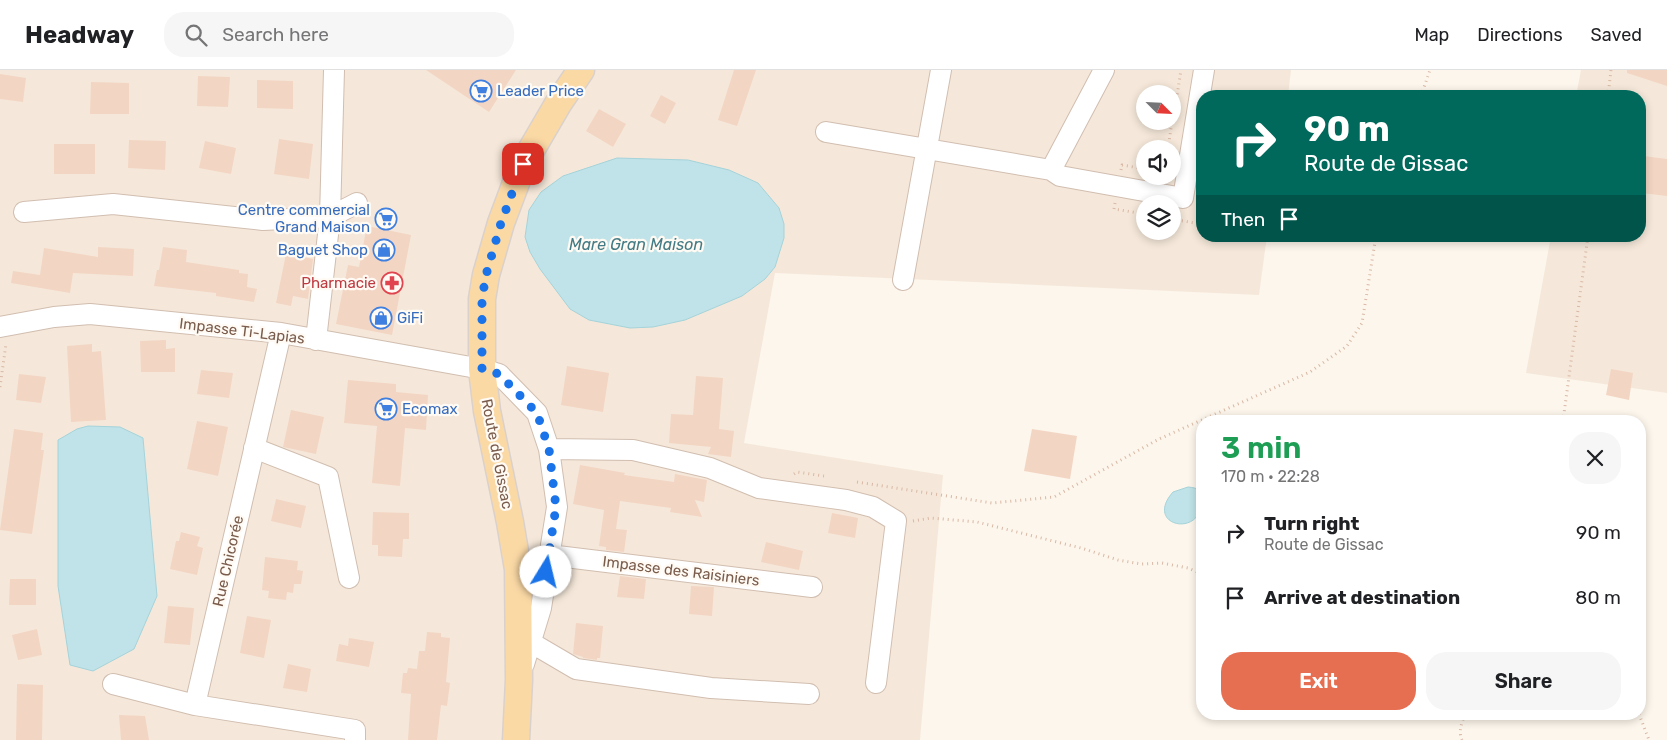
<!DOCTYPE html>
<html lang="en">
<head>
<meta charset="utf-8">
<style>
	body { margin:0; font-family:Rubik,sans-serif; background:#f6f6f6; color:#202124; height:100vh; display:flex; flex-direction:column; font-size:19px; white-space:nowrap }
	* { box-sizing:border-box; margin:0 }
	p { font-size:16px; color:#757577 }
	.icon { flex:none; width:28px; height:28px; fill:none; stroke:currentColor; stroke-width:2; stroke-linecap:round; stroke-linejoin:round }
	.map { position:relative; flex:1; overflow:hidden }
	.sheet { position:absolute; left:1196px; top:345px; width:450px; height:305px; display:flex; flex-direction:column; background:#fff; border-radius:20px; box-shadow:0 2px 8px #0003 }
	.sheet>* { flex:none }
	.banner { position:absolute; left:1196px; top:20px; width:450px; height:152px; border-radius:20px; box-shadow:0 2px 8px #0003; background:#00695c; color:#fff; overflow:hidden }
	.needle { width:32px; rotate:114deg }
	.tools { position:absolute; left:1136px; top:15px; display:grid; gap:10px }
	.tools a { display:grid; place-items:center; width:45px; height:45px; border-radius:50%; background:#fff; box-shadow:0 2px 8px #0003; font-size:25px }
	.pin { position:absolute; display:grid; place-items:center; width:42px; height:42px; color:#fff; margin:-21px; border-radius:10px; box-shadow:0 2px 8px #0006 }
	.me { position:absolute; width:55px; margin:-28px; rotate:9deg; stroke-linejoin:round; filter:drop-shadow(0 0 4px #0008) }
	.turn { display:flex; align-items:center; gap:18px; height:105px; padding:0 25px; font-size:22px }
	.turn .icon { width:65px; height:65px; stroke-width:2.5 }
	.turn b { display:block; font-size:35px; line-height:42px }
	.then { display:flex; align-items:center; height:48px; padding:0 25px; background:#0003; gap:10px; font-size:19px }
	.round { display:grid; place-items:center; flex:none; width:52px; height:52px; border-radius:20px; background:#f6f6f6 }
	.headline { display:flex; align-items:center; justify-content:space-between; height:85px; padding:0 25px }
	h1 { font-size:30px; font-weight:600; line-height:38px; color:#1e9e55 }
	.primary-button { display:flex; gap:10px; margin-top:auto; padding:10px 25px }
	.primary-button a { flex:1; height:58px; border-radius:20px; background:#e76f51; color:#fff; font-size:20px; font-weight:600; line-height:58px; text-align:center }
	.primary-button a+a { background:#f6f6f6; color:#202124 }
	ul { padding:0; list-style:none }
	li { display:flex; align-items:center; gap:15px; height:65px; padding:0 25px }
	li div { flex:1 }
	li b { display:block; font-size:19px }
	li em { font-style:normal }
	header { display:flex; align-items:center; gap:30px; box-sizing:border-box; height:70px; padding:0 25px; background:#fff; border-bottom:1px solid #e0e0e0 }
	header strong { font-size:24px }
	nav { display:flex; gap:28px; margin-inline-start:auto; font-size:18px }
	.search { width:350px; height:45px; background:#f6f6f6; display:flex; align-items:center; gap:12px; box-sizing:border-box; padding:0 18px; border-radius:20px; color:#757577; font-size:19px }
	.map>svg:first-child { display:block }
	.residential { fill:#f5e8da; fill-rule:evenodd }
	.water { fill:#bfe3e8; stroke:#a5d3da }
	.building { fill:#f3d5c3 }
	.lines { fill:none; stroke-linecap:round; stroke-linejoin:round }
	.minor-casing { stroke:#d1beb0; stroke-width:22 }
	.major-casing { stroke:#dad1cd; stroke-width:29 }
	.path { stroke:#d9b8a5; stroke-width:3; stroke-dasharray:1 4; stroke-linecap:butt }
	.minor { stroke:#fff; stroke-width:20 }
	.major { stroke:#fbd9a5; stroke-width:26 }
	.route { stroke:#1a73e8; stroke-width:9; stroke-dasharray:0 16.2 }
	.labels { text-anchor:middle; stroke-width:4.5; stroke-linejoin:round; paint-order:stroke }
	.shop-label { font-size:15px; fill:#366cbe; stroke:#fffaf3; text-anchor:start }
	.health-label { font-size:15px; fill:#be3a42; stroke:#fffaf3; text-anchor:end }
	.street-label { font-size:15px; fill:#7a5c4d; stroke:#fffaf3 }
	.water-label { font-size:16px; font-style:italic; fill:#437c86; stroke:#fffaf3 }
</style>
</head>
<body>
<header>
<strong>Headway</strong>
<div class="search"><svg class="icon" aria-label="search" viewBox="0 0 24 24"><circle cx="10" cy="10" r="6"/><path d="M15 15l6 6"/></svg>Search here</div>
<nav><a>Map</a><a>Directions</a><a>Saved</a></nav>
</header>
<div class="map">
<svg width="1667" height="670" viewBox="0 0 1667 670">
	<rect width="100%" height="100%" fill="#fdf6ec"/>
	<path class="residential" d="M 0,0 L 1291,0 L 1288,26 L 1202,26 L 1202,166 L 1267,166 L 1259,225 L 775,203 L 744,373 L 943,405 L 920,670 L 0,670 ZM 1145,24 L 1172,24 L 1172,51 L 1145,51 ZM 1145,79 L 1172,79 L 1172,106 L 1145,106 ZM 1145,134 L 1172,134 L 1172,161 L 1145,161 Z
		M 1581,0 L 1667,0 L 1667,323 L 1526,303 L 1551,166 L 1640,166 L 1640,26 L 1576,26 Z"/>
	<path class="water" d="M 617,88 L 688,90 L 729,100 L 758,113 L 779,138 L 784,154 L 784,168 L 775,197 L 765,209 L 742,226 L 685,250 L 653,257 L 630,258 L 589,250 L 570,239 L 540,199 L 530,182 L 525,167 L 529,140 L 541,122 L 563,106 Z
		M 88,356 L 120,357 L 143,368 L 157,526 L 134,579 L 93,601 L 70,595 L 58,516 L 58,370 L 77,359 Z
		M 1188,417 C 1197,418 1202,419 1202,430 C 1202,469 1143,456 1173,422 Z"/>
	<path class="building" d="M 426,0 L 516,0 L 489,42 Z
		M 734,0 L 756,0 L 737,56 L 718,50 Z
		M 1627,0 L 1667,0 L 1667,16 L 1627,3 Z
		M 0,4 L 26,8 L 23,32 L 0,29 Z
		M 198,6 L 230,7 L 228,37 L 197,36 Z
		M 257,10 L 293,11 L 293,39 L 257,38 Z
		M 91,12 L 129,13 L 129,44 L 90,44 Z
		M 661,25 L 676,33 L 665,54 L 650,46 Z
		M 599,39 L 626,54 L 613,77 L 586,61 Z
		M 279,69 L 313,74 L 309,109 L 274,104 Z
		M 129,70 L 166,71 L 165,100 L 128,98 Z
		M 205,71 L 236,78 L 231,104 L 199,98 Z
		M 54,74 L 95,74 L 95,104 L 54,104 Z
		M 1644,86 L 1667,89 L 1667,126 L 1642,123 L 1644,102 L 1642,102 Z
		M 367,156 L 411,165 L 392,265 L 336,254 L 348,195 L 359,197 Z
		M 98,177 L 134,179 L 133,206 L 73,203 L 70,223 L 11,213 L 13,201 L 40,205 L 44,178 L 98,187 Z
		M 163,177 L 187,180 L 186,192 L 239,200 L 239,203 L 248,204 L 247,217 L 257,219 L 254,232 L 216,226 L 216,223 L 154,216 L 157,200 L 159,200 Z
		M 286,184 L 313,189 L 308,229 L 293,226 L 291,236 L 276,233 Z
		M 166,270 L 166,279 L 175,278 L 175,302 L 141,302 L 140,271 Z
		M 92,274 L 92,282 L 101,281 L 106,350 L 71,352 L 67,276 Z
		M 567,296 L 609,303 L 603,342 L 561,335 Z
		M 1611,299 L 1633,303 L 1629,330 L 1606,325 Z
		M 201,300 L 233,303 L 229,328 L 197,324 Z
		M 19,304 L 46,307 L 41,333 L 16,330 Z
		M 696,306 L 723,308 L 719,359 L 734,361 L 731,387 L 708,384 L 711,377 L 669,373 L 671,344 L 693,345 Z
		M 348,310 L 396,314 L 396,322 L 428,325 L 426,360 L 405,358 L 400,416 L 372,413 L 377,356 L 344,353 Z
		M 291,340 L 324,347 L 316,384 L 283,377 Z
		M 197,351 L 228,357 L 218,406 L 187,399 Z
		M 14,359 L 43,363 L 41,380 L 44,380 L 32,464 L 0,460 Z
		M 1032,359 L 1077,366 L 1070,409 L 1024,401 Z
		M 580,395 L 625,403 L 624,405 L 674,412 L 675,404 L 707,410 L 704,432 L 695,430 L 702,447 L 670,442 L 671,438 L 620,431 L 616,459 L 627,460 L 624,482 L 606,480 L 606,477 L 599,476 L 604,440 L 573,434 Z
		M 276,429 L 306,436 L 301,458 L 271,451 Z
		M 373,442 L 409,443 L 409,469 L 403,469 L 402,487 L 378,486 L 378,475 L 372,475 Z
		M 832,443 L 858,448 L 855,468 L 828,463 Z
		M 181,462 L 200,467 L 197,476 L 203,478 L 197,505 L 170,499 L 176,471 L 179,471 Z
		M 766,472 L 803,481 L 799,500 L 761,492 Z
		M 265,487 L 298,491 L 297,500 L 303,501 L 301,514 L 294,514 L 293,523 L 287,522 L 286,530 L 268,528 L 269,521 L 262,520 Z
		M 620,506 L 646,509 L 644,529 L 617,527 Z
		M 10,509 L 36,509 L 36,535 L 9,535 Z
		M 691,516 L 714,517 L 712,546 L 689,544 Z
		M 168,536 L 194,538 L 190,575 L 164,573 Z
		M 247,546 L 271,550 L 264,588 L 240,583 Z
		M 576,553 L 603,556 L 600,588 L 597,588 L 597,590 L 583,588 L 583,587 L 573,584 Z
		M 37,559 L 42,585 L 18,590 L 12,565 Z
		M 427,562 L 441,563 L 441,567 L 450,568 L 446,612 L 450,613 L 447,636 L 441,635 L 437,670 L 408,670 L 411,624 L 401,623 L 403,603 L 407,603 L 408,598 L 417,599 L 419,581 L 425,581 Z
		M 349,568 L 374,572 L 369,597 L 336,591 L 339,574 L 348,576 Z
		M 288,594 L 311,599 L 307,622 L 283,618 Z
		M 17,614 L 43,615 L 42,670 L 16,670 Z
		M 119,645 L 145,646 L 149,670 L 121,670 Z"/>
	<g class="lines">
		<g class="minor-casing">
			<path id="minor" d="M 826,62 L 1051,100 L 1060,106 L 1183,128 L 1204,0
				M 1051,100 L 1104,0
				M 24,142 L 113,134 L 263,150 L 330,147 L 357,133
				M 903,210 L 941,0
				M 0,257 L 54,247 L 90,244 L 281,263 L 482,299 L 499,304 L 537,343 L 549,379 L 557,437 L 541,538 L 524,594
				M 316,270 L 330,147 L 334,0
				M 254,378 L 328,407 L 349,508
				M 549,379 L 633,380 L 710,398 L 759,418 L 846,430 L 873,437 L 896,451 L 876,613
				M 549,485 L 812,517
				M 530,572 L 576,599 L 711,618 L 809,624
				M 113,614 L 195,635 L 281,263
				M 195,635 L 355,660 L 355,670"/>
		</g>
		<g class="major-casing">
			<path id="major" d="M 516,670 L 519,610 L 518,499 L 510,452 L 487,341 L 482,299 L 482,229 L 486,205 L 501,153 L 523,94 L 558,34 L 581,0"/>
		</g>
		<path class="path" d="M 1421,26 L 1430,0
			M 1608,26 L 1611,0
			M 1180,40 L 1175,39 L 1181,0
			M 1172,51 L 1175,39
			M 1168,79 L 1172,51
			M 1121,100 L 1122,95 L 1145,99
			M 1115,133 L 1114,139 L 1145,144
			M 1172,149 L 1200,154 L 1202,137
			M 0,317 L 6,274
			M 1563,351 L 1588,166
			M 794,404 L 797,402 L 824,406
			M 857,412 L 992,433 L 1054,427 L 1159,369 L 1310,302 L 1347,276 L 1362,253 L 1376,166
			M 913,451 L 931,448 L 977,452 L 1081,478 L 1118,490 L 1141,494 L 1162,493 L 1188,498 L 1202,504
			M 1640,617 L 1640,621
			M 1639,644 L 1649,670
			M 1462,670 C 1458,662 1462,652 1465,644"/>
		<use href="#minor" class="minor"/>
		<use href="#major" class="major"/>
	</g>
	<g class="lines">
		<path class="route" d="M 523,94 L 501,153 L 486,205 L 482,229 L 482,299 L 499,304 L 537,343 L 549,379 L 556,437 L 546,502"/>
	</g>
	<defs>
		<g id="supermarket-ring" transform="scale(1.125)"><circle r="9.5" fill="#fffaf3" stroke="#3f7fe0" stroke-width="1.5"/><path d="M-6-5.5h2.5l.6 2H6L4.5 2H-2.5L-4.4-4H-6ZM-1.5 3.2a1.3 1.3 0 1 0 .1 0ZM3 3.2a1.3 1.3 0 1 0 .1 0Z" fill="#3f7fe0"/></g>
		<g id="shop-ring" transform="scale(1.125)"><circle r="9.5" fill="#fffaf3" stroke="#3f7fe0" stroke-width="1.5"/><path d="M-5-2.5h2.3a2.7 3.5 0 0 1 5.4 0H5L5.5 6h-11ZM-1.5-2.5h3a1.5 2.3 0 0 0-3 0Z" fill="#3f7fe0"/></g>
		<g id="pharmacy-ring" transform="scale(1.125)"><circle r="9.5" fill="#fffaf3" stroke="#e0444e" stroke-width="1.5"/><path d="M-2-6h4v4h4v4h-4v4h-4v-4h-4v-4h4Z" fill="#e0444e"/></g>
	</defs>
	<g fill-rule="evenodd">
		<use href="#supermarket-ring" x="481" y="21"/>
		<use href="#supermarket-ring" x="386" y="149"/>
		<use href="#shop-ring" x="384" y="180"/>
		<use href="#pharmacy-ring" x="392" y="213"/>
		<use href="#shop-ring" x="381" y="248"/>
		<use href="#supermarket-ring" x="386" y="339"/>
	</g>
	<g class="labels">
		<g class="shop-label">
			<text x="497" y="26">Leader Price</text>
			<text x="370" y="145" text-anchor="end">Centre commercial<tspan x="370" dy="17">Grand Maison</tspan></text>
			<text x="368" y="185" text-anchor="end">Baguet Shop</text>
			<text x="397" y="253">GiFi</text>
			<text x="402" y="344">Ecomax</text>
		</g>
		<g class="health-label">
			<text x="376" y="218">Pharmacie</text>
		</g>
		<g class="street-label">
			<text transform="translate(242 261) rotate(7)" y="5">Impasse Ti-Lapias</text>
			<text transform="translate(497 384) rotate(79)" y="5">Route de Gissac</text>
			<text transform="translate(228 491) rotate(-77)" y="5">Rue Chicorée</text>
			<text transform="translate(681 501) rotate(7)" y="5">Impasse des Raisiniers</text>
		</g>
		<g class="water-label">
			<text x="636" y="180">Mare Gran Maison</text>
		</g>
	</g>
</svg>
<div class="tools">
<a><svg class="needle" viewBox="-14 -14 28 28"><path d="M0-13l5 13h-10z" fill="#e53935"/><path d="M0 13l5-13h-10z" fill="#757577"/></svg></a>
<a><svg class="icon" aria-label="sound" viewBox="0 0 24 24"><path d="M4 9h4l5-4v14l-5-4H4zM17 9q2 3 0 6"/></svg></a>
<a><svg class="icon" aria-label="layers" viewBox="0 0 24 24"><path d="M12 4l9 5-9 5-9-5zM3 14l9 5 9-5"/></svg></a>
</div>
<div class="pin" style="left:523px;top:94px;background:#d93025"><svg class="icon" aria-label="arrive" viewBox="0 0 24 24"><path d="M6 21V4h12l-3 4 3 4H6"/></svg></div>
<svg class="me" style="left:546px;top:502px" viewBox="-20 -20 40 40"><circle r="19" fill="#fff"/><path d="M0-13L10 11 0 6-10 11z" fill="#1a73e8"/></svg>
<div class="banner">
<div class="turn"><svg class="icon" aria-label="right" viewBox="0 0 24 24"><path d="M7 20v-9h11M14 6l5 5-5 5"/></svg><div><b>90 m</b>Route de Gissac</div></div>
<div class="then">Then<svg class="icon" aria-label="arrive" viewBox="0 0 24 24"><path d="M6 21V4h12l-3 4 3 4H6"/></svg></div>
</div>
<section class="sheet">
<div class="headline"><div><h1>3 min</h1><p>170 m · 22:28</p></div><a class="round"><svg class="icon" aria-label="close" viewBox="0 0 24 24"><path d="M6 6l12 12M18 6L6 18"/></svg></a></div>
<ul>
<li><svg class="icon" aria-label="right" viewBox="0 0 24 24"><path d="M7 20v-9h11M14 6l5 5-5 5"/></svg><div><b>Turn right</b><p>Route de Gissac</p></div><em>90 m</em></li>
<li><svg class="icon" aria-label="arrive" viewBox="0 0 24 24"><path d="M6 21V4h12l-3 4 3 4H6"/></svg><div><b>Arrive at destination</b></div><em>80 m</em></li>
</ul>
<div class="primary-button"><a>Exit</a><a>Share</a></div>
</section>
</div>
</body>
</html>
